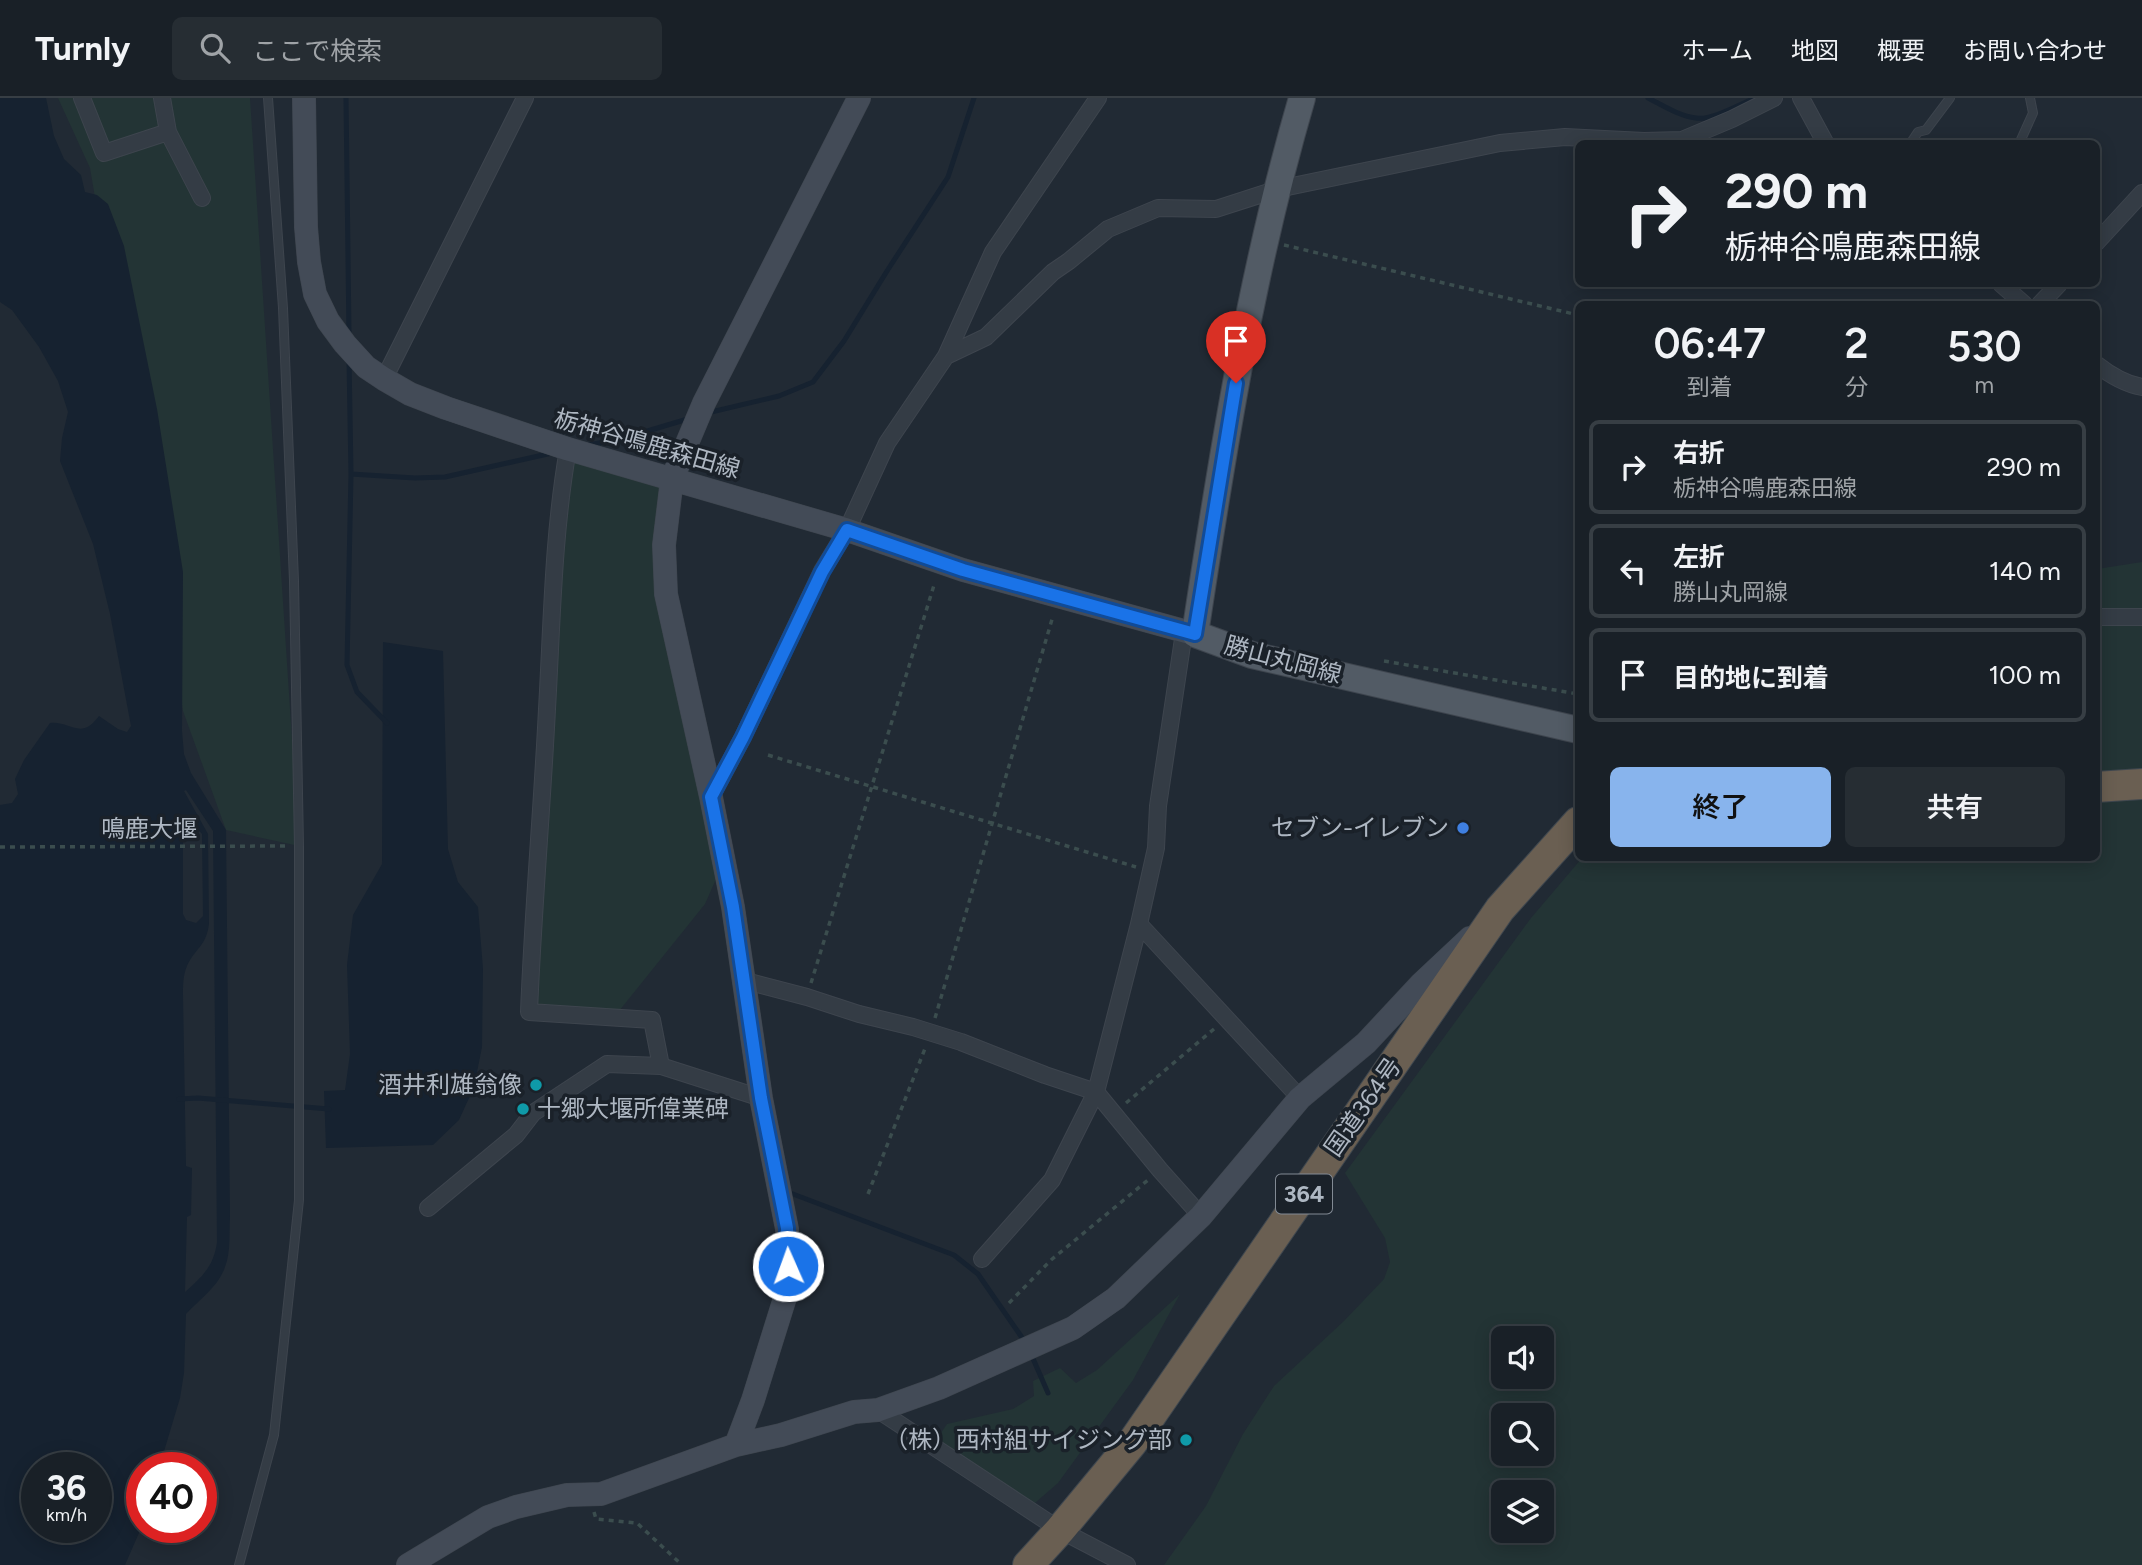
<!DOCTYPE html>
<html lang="ja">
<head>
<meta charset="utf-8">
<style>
	body { margin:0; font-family:Figtree,"Noto Sans JP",sans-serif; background:#262d33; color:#f1f3f6; height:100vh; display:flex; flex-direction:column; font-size:26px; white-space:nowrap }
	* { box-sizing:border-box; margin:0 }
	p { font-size:23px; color:#9fa3a7 }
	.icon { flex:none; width:38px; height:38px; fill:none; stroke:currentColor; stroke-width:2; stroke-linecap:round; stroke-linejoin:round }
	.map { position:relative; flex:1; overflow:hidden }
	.side { position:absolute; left:1575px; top:203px; width:525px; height:560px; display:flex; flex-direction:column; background:#192027; border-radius:10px; box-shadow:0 4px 18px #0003,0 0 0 2px #373e44 }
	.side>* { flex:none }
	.top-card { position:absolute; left:1575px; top:42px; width:525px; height:147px; border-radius:10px; box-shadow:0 4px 18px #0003,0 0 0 2px #373e44; background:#192027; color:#f1f3f6; overflow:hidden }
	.tools { position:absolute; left:1491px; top:1228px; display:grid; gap:14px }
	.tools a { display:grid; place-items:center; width:63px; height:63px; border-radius:10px; background:#192027; box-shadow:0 4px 18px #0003,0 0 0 2px #373e44; font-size:35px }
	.speed { position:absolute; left:21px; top:1354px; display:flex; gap:14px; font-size:35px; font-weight:700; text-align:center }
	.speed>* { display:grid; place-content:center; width:91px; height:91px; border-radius:50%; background:#192027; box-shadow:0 4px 18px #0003,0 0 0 2px #373e44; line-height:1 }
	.speed small { font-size:18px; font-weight:400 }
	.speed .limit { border:10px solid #d22; background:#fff; color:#111 }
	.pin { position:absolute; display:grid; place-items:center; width:60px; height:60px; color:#fff; margin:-72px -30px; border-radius:50% 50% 50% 0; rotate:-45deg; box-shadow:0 0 7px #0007 }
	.pin .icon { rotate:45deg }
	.me { position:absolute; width:77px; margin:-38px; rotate:358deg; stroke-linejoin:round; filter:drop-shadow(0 0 5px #0008) }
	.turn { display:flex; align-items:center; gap:24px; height:147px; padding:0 35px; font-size:32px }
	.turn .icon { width:91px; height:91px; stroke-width:2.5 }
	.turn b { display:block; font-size:49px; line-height:60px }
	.eta { display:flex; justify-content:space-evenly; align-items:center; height:119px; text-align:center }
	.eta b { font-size:42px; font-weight:600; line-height:49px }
	.action { display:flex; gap:14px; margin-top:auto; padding:14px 35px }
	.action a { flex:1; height:80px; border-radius:10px; background:#88b4ed; color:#111; font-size:28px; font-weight:600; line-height:80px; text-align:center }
	.action a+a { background:#262d33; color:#f1f3f6 }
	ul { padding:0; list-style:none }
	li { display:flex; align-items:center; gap:21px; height:94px; margin:0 14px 10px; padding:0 21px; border:4px solid #373e44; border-radius:10px }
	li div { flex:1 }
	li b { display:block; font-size:26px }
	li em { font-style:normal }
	header { display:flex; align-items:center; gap:42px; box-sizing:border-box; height:98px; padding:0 35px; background:#192027; border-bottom:2px solid #373e44 }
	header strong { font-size:33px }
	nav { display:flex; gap:38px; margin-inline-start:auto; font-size:24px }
	.search { width:490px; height:63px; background:#262d33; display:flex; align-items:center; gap:18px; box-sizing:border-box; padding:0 24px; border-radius:10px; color:#9fa3a7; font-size:26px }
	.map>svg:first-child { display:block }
	.green { fill:#233435; fill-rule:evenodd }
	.water { fill:#162230; fill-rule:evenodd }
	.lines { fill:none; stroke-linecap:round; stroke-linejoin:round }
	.stream { stroke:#162230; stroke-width:5 }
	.lane-casing { stroke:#3e454e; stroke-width:10 }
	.street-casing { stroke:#3e454e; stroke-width:18 }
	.secondary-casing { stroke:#3e454e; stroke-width:24 }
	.primary-casing { stroke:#3e454e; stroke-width:28 }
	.highway-casing { stroke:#3f474f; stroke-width:32 }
	.path { stroke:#3b4d4e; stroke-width:3.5; stroke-dasharray:5 5; stroke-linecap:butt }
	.lane { stroke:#343c45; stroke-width:8 }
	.street { stroke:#343c45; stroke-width:16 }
	.secondary { stroke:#434b57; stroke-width:23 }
	.primary { stroke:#525b65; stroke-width:26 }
	.highway { stroke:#6a5f52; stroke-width:30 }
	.route-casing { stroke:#114b97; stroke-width:18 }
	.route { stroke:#1a73e8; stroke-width:12 }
	.shop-dot { fill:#3f7fe0; stroke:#1a2129; stroke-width:2.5 }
	.culture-dot { fill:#0f9aa8; stroke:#1a2129; stroke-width:2.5 }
	.labels { text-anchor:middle; stroke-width:7; stroke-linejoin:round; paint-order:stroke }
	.shield { fill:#1a2129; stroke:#828a94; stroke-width:2 }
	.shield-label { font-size:23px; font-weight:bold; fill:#aeb7c2 }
	.street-label { font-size:24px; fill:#aeb7c2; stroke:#1a2129 }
	.poi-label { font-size:24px; fill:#aeb7c2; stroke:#1a2129; text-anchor:end }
</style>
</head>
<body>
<header>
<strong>Turnly</strong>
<div class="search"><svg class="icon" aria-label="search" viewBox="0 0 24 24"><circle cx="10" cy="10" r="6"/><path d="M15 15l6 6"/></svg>ここで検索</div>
<nav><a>ホーム</a><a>地図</a><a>概要</a><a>お問い合わせ</a></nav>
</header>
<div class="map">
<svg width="2142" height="1467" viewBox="0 0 2142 1467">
	<rect width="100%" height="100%" fill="#212a34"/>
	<path class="green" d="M 58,0 L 250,0 L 299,748 L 226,732 L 183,613 L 90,70 Z
		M 568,351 L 672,381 L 664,447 L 720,772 L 705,806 L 615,918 L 529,914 Z
		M 2142,464 L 2142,1467 L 1164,1467 L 1206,1408 L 1243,1336 L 1274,1288 L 1344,1223 L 1384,1181 L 1390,1164 L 1385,1140 L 1345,1075 L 1531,820 L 1582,760 L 2096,760 L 2097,471 ZM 1503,1241 L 1542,1241 L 1542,1279 L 1503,1279 ZM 1503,1318 L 1542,1318 L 1542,1356 L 1503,1356 ZM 1503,1395 L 1542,1395 L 1542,1433 L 1503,1433 Z
		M 1180,1196 L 1133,1282 L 1058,1385 L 1028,1411 L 932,1348 L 947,1326 L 1013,1311 L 1034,1298 L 1033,1283 L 1060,1270 L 1076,1285 L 1097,1272 Z"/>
	<path class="water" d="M 0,0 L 46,0 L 54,38 L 64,61 L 81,77 L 85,94 L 97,97 L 108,106 L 124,148 L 157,311 L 183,474 L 182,633 L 184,656 L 191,675 L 226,732 L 230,1119 C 229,1135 231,1154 225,1169 C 219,1188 199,1202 186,1216 L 184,1275 L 180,1300 L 159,1370 L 142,1370 L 142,1428 L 125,1467 L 0,1467 L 0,707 L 12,705 L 18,696 L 15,681 L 24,662 L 50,625 C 71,623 81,643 99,618 L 118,631 L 127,634 L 131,628 L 110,516 L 93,446 L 60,363 L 62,340 L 68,314 L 58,283 L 39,249 L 12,212 L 0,204 ZM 186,692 L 213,733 L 217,1144 C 214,1168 202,1179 185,1194 L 187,1119 L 191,1117 L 192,1070 L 186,1068 L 183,897 C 183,888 183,877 187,868 C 195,850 206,849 209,826 L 208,736 L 184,693 ZM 183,720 L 188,720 L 202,736 L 203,818 L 196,825 L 186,822 L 183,816 ZM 37,1370 L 96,1370 L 96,1430 L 37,1430 Z
		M 383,544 L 443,553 L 448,751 L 458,784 L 478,809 L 483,871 L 482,949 L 474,989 L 459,1022 L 433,1047 L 326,1050 L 324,993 L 345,992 L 350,956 L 347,867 L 353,817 L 382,766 Z"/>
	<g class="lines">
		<path class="stream" d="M 346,0 L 349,237
			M 1648,0 C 1662,7 1679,18 1696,20 C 1711,23 1740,6 1755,0
			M 349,261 L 351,376 L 347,567 L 357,594 L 387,625
			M 707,315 L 779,298 L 813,284 L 844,243 L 887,173 L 948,79 L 974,0
			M 589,347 L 624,340 L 691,320
			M 351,376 L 415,380 L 445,379 L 552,355
			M 179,1001 L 198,1000 L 329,1011
			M 785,1093 L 954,1157 L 978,1176 L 1025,1244
			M 1031,1256 L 1048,1295"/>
		<g class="lane-casing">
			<path id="lane" d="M 1910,46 L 1918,34 L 1926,32 L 1950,0
				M 2019,46 L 2033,15 L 2030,0
				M 239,1467 L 274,1337 L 299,1102 L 299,748 L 294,483 L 283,210 L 268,0"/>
		</g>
		<g class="street-casing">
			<path id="street" d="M 82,0 L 104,55 L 168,34
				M 162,0 L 168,34 L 202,100
				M 1801,0 L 1826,46
				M 2096,145 L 2142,95
				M 2001,186 L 2024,206
				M 2040,206 L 2059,186
				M 946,258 L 986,239 L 1053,174 L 1069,163 L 1108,131 L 1158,110 L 1216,111 L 1278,91 L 1500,45 L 1565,39 L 1644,43 L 1682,42 L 1732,21 L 1774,0
				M 2096,266 C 2110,277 2125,286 2142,289
				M 384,281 L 525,0
				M 568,351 C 553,437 552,524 547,611 C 542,712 533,812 529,914 L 652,922 L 661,968 L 761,1000
				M 2096,519 L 2142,519
				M 1184,534 L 1158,708 L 1156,750 L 1139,826 L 1300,1000
				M 711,699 L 743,639 L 822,473 L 847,432 L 887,345 L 946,258 L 993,154 L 1098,0
				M 742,882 L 807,899 L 859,916 L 913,929 L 961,944 L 1045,977 L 1096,994 L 1160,1072 L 1201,1118
				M 428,1110 L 516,1037 L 533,1015 L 607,966 L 661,968
				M 982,1161 L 1052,1082 L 1096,994 L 1139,826
				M 878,1312 L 1060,1432 L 1127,1467"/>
		</g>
		<g class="secondary-casing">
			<path id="secondary" d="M 304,0 L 306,129 L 309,164 L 315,196 L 328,223 L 345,246 L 366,269 L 384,281 L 410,296 L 446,310 L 568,351 L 847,432 L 963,472 L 1195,536
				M 736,1347 L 753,1302 L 789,1187 L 787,1131 L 761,1000 L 733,809 L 711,699 L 666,496 L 664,447 L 672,381 L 704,305 L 859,0
				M 408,1467 L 488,1419 L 516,1409 L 567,1397 L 601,1396 L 736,1347 L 781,1337 L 854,1314 L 878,1312 L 939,1290 L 1073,1230 L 1116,1200 L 1201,1118 L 1300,1000 L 1366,945 L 1421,886 L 1470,840"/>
		</g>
		<g class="primary-casing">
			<path id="primary" d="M 1302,0 C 1251,174 1222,357 1195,536 L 1252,557 L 1578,632"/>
		</g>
		<g class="highway-casing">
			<path id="highway" d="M 2096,689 L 2142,686
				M 1028,1467 L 1060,1432 L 1132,1345 L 1500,811 L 1578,724"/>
		</g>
		<path class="path" d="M 1284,147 L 1578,217
			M 1384,563 L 1578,596
			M 768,657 L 1136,769
			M 0,749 L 286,748
			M 811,885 L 935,484
			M 935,920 L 1053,518
			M 1126,1005 L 1214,931
			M 868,1096 L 926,948
			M 1009,1205 L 1051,1162 L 1148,1082
			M 594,1414 L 596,1421 L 637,1425 L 682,1467"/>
		<use href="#lane" class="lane"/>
		<use href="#street" class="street"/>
		<use href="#secondary" class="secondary"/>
		<use href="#primary" class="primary"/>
		<use href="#highway" class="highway"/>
	</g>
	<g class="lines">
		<g class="route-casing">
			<path id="route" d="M 788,1168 L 787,1130 L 761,1000 L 733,809 L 711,699 L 743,639 L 822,474 L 847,432 L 963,472 L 1195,536 L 1236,285"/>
		</g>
		<use href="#route" class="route"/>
	</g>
	<circle class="shop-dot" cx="1463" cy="730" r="7"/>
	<g class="culture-dot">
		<circle cx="536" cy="987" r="7"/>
		<circle cx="523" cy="1011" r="7"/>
		<circle cx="1186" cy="1342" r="7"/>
	</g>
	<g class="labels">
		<rect class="shield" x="1276" y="1076.5" width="56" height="39" rx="5"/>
		<g class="shield-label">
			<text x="1304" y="1104">364</text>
		</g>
		<g class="street-label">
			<text transform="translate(647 346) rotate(16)" y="8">栃神谷鳴鹿森田線</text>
			<text transform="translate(1283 562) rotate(15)" y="8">勝山丸岡線</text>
			<text x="149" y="739">鳴鹿大堰</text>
			<text transform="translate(1363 1009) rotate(-55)" y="8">国道364号</text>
		</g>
		<g class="poi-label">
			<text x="1449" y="738">セブン-イレブン</text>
			<text x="522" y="995">酒井利雄翁像</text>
			<text x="537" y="1019" text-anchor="start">十郷大堰所偉業碑</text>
			<text x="1172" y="1350">（株）西村組サイジング部</text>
		</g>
	</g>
</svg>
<div class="tools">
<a><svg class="icon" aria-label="sound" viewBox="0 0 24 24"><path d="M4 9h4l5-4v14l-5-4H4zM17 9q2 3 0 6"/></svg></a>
<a><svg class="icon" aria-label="search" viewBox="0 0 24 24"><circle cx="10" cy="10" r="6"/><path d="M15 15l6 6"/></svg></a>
<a><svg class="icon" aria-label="layers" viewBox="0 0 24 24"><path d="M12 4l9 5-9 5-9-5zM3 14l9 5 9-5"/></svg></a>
</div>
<div class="speed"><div>36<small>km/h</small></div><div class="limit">40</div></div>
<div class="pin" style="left:1236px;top:285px;background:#d93025"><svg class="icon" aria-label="arrive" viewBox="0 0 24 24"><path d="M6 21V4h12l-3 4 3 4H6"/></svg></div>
<svg class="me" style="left:788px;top:1168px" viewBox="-20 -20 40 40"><circle r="17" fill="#1a73e8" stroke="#fff" stroke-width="3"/><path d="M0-11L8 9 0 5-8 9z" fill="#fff"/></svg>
<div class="top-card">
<div class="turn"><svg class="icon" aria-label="right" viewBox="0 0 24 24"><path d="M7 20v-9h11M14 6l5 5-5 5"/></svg><div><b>290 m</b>栃神谷鳴鹿森田線</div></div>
</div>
<section class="side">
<div class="eta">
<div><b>06:47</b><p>到着</p></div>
<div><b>2</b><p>分</p></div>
<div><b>530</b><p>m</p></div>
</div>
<ul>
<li><svg class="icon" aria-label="right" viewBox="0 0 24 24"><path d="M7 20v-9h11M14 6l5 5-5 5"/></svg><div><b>右折</b><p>栃神谷鳴鹿森田線</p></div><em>290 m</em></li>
<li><svg class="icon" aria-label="left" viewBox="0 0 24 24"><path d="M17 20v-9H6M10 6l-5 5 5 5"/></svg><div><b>左折</b><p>勝山丸岡線</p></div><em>140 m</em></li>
<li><svg class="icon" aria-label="arrive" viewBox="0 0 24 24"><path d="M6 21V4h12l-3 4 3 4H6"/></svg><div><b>目的地に到着</b></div><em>100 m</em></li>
</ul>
<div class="action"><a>終了</a><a>共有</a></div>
</section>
</div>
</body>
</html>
